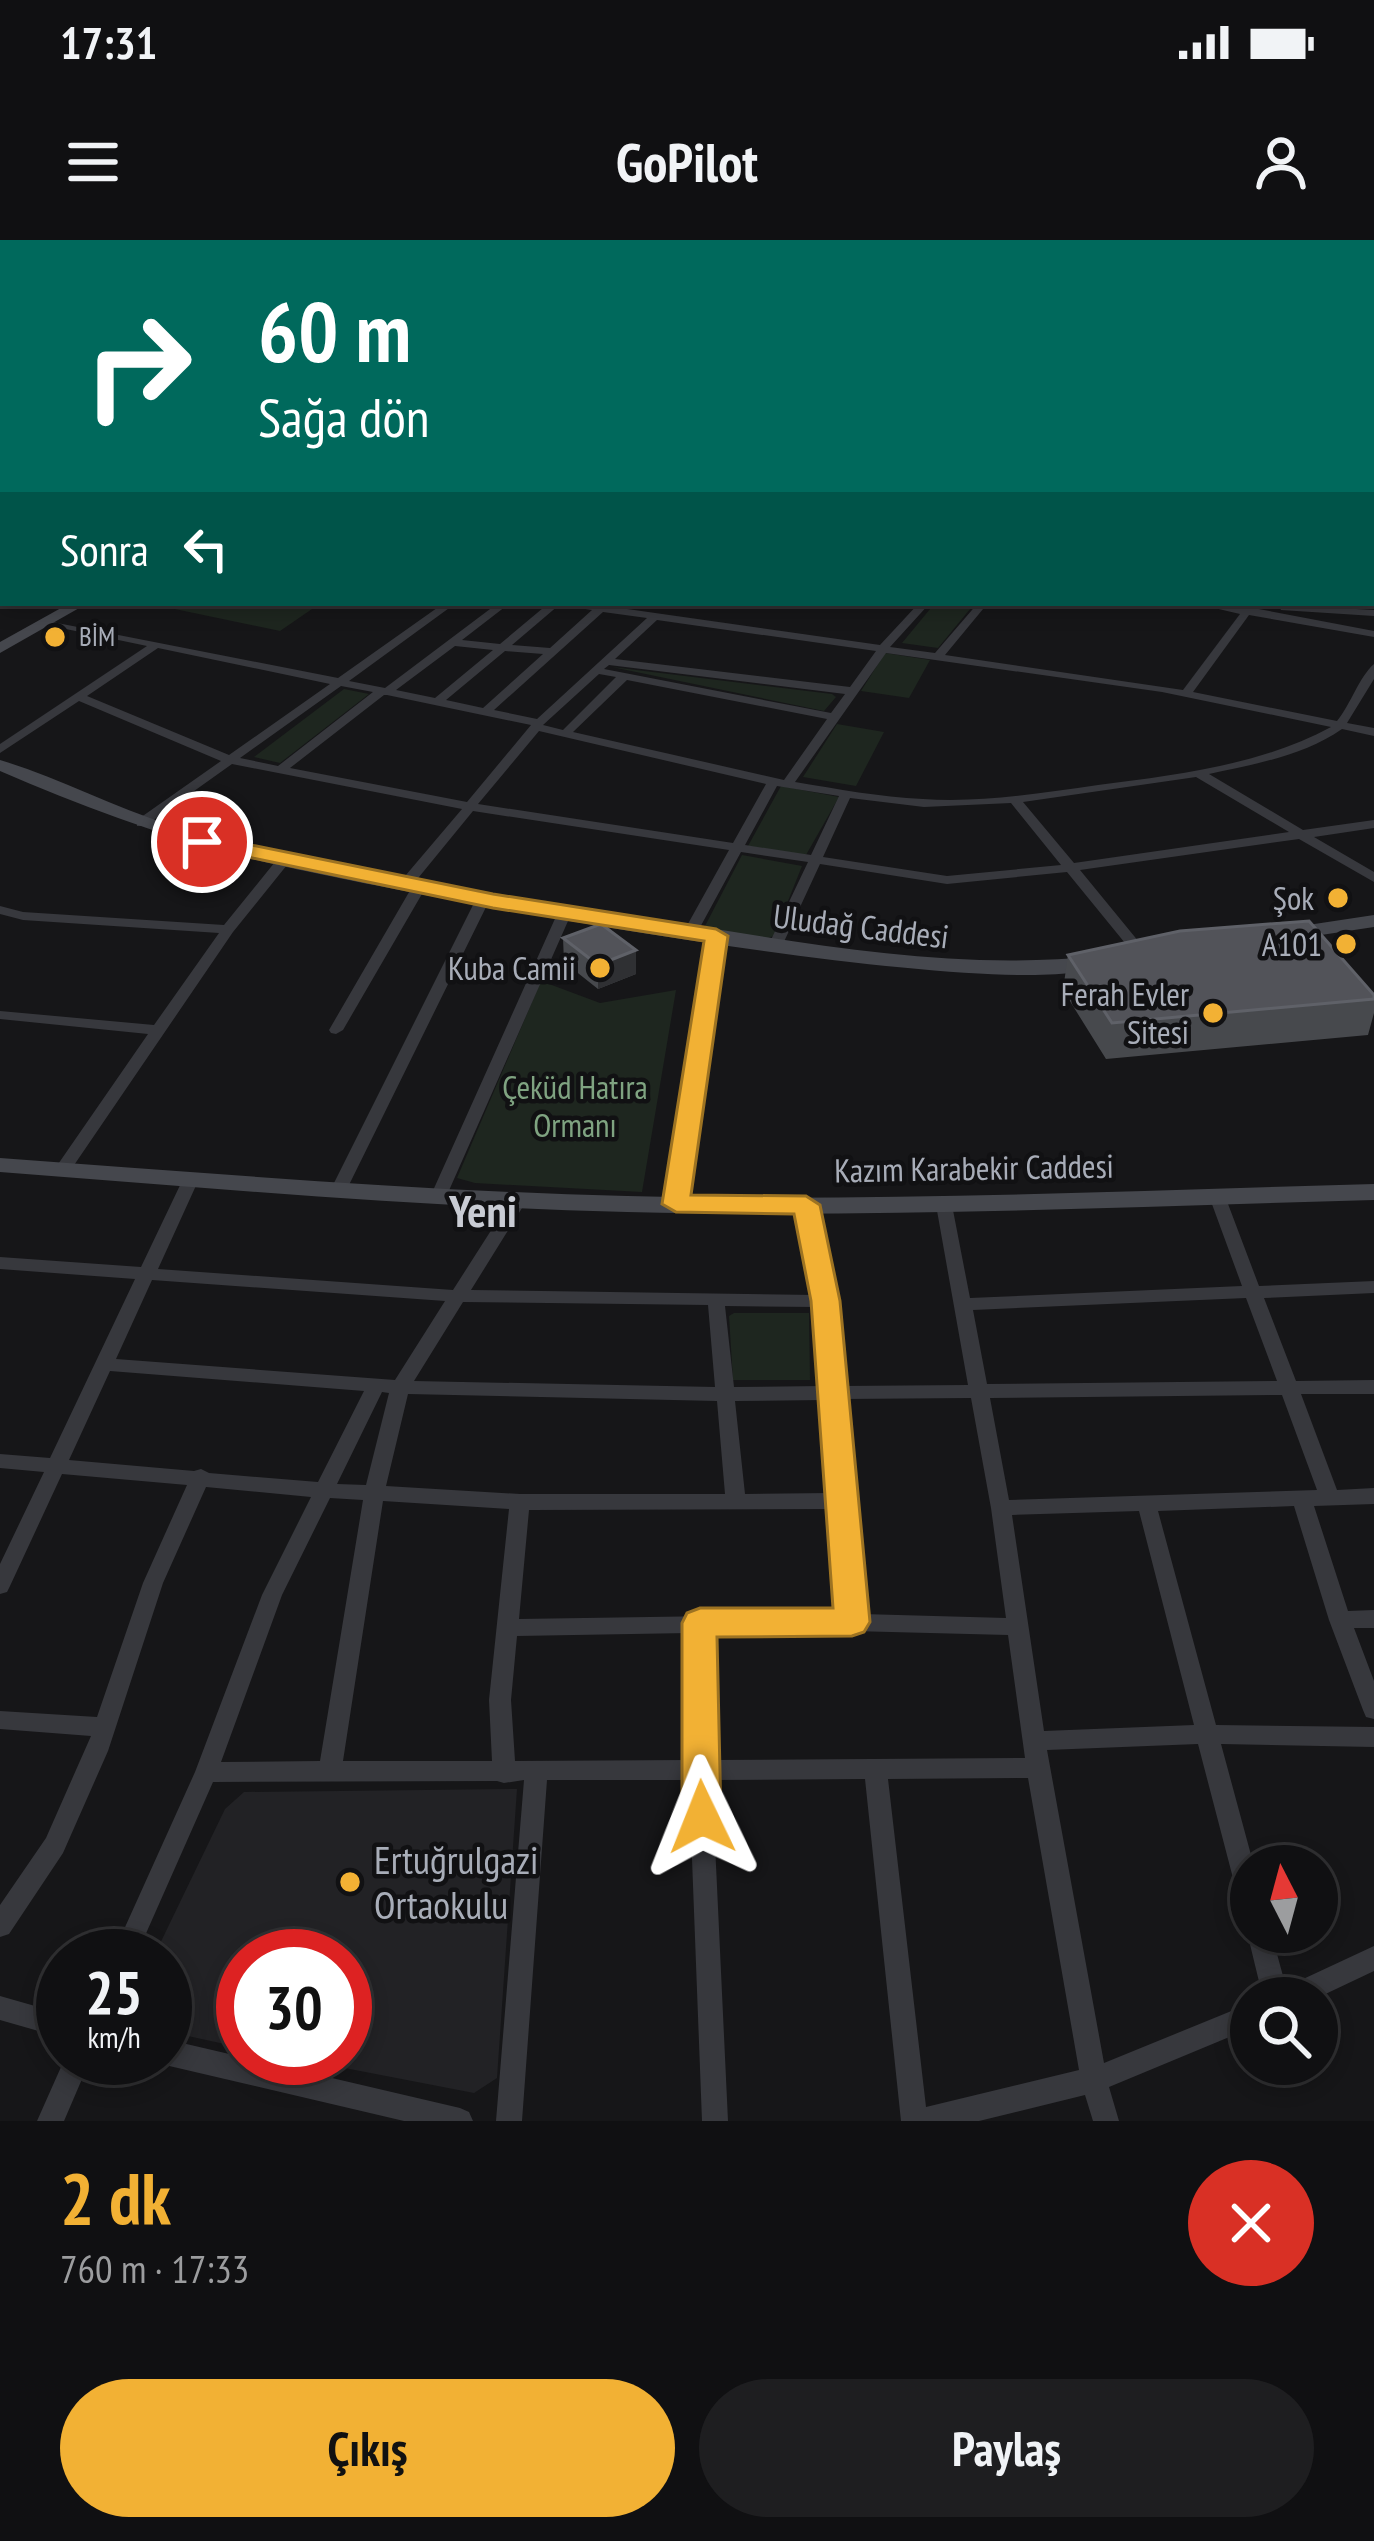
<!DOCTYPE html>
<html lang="tr">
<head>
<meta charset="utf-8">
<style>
	body { margin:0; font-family:"PT Sans Narrow",sans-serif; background:#1e1e20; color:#f1f3f6; height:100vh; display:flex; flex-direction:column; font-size:45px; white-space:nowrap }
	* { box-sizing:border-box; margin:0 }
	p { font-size:39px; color:#9c9d9f }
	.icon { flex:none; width:66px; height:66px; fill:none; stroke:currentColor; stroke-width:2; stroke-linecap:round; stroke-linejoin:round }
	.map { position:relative; height:1881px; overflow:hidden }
	.side { display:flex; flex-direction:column; background:#101012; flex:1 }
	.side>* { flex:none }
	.hud { position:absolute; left:0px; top:0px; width:1374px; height:366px; box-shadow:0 6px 18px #0003,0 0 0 3px #303032; background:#00695c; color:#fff; overflow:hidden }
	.needle { width:78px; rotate:354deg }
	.buttons { position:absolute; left:1230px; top:1605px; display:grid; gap:24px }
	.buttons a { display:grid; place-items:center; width:108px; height:108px; border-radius:50%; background:#101012; box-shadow:0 6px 18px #0003,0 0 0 3px #303032; font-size:60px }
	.speed { position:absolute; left:36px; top:1689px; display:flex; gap:24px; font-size:60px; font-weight:700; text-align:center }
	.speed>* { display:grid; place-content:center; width:156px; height:156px; border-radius:50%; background:#101012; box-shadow:0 6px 18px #0003,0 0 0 3px #303032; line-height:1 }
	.speed small { font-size:30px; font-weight:400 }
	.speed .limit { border:18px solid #d22; background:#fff; color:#111 }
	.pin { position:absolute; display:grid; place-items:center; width:102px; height:102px; color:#fff; margin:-51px; border:6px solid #fff; border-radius:50%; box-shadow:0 3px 12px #0007 }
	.me { position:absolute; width:132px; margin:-66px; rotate:358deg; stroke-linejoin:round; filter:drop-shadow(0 0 9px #0008) }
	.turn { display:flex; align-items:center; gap:42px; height:252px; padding:0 60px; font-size:54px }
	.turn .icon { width:156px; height:156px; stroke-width:2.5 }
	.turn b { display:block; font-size:84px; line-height:102px }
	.then { display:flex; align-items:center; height:114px; padding:0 60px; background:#0003; gap:24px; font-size:45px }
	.round { display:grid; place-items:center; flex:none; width:126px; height:126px; border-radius:63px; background:#1e1e20 }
	.head { display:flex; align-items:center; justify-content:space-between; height:204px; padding:0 60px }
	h1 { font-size:72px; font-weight:700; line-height:90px; color:#f2b134 }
	.cta { display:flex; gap:24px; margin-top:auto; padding:24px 60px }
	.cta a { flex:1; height:138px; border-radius:72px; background:#f2b134; color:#111; font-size:48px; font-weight:700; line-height:138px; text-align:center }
	.cta a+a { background:#1e1e20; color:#f1f3f6 }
	.status { display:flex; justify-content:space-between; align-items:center; height:84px; padding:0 60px; background:#101012; direction:ltr }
	.status svg { height:33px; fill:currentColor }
	header { display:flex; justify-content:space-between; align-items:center; height:156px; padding:0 60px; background:#101012; font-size:54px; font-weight:700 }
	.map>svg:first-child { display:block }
	.built { fill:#222225 }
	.green { fill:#1e261f }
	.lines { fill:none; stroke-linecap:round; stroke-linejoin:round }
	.street { fill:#37383d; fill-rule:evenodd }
	.secondary { fill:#45474d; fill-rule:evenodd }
	.wall { fill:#47494d }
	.shaded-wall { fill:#2f3033 }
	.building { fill:#525359; stroke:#5f6168; stroke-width:3 }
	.route { fill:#f2b134; stroke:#9d7322; stroke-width:3 }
	.poi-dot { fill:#f2b134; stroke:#111113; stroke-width:4.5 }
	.labels { text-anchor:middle; stroke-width:9; stroke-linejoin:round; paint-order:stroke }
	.far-poi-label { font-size:27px; fill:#a8adb8; stroke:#111113; text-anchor:start }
	.poi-label { font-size:33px; fill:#a8adb8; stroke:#111113; text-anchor:end }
	.street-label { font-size:33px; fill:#a8adb8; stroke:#111113 }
	.park-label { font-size:33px; fill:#7fa381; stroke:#111113 }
	.near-poi-label { font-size:39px; fill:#a8adb8; stroke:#111113; text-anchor:start }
	.district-label { font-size:45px; font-weight:bold; fill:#c9ccd4; stroke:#111113 }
</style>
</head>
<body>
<div class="status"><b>17:31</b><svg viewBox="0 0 49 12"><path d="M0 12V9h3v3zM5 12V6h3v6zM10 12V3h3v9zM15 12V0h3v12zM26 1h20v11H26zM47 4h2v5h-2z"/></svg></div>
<header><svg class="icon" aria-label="menu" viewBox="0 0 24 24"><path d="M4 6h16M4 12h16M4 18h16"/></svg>GoPilot<svg class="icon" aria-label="person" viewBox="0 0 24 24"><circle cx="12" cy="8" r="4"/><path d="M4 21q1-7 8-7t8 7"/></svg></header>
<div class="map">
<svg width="1374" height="1881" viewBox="0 0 1374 1881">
	<rect width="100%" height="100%" fill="#161618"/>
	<path class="built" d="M 517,1549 L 497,1838 L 474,1853 L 293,1818 L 345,1818 L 345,1716 L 243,1716 L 243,1808 L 165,1791 L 165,1716 L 154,1716 L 225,1569 L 244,1552 Z"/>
	<path class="green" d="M 178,363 L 261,363 L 312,369 L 280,391 L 170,368 Z
		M 935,363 L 975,363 L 938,408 L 902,403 Z
		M 885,413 L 930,420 L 909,458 L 861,451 Z
		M 612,427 L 832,454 L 836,457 L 824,471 Z
		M 344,449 L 369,454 L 280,523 L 254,517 Z
		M 837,484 L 884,492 L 856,546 L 803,537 Z
		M 781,546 L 839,557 L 806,615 L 748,606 Z
		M 742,615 L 802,626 L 774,696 L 761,700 L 705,686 Z
		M 541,741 L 600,763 L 676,750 L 642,952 L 475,943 L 457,938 Z
		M 734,1073 L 809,1073 L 810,1140 L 733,1140 L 729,1076 Z"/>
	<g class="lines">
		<path class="street" d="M 446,0 L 453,0 L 455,3 L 448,3 Z
			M 596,0 L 602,0 L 604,3 L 598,3 Z
			M 694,0 L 700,0 L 699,3 L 693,3 Z
			M 3,9 L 3,13 L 0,14 L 0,10 Z
			M 3,68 L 3,72 L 0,73 L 0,69 Z
			M 0,96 L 3,96 L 3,100 L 0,100 Z
			M 0,132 L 3,132 L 3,136 L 0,136 Z
			M 0,151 L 3,151 L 3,156 L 0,156 Z
			M 0,164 L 3,164 L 3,168 L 0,168 Z
			M 0,226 L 3,226 L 3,232 L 0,232 Z
			M 1371,325 L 1374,325 L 1374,331 L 1371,331 Z
			M 444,363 L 456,363 L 349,441 L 385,448 L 498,363 L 510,363 L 462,400 L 500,404 L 549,363 L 585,363 L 880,405 L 919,363 L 930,363 L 890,407 L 935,413 L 978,363 L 988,363 L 945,415 L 1183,450 L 1240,374 L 1193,363 L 1248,367 L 1374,391 L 1374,397 L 1249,375 L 1193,452 L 1337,481 C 1351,464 1359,437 1374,424 L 1374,439 L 1347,483 L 1374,488 L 1374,496 L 1342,489 C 1303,516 1255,524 1209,534 L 1303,590 L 1374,580 L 1374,588 L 1314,597 L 1374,632 L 1374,642 L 1299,599 L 1080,630 L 1148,713 L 1150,716 L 1148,719 L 1138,719 L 1067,632 L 947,644 L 820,624 L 782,706 L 775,710 L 768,706 L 808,622 L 741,612 L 698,691 L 691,695 L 684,691 L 729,610 L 473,571 L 410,648 L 400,648 L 400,642 L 462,569 L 232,524 L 145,586 L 137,586 L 137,580 L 221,521 L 79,461 L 0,513 L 0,504 L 147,406 L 42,384 L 42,380 L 338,438 ZM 559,365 L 592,370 L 550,408 L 512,405 ZM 603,372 L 647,378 L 537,479 L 494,470 ZM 657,380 L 876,411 L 850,447 L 615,419 ZM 455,406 L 493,410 L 435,458 L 396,450 ZM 158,408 L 330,444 L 229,515 L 87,456 ZM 505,411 L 543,414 L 483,468 L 446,460 ZM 886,413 L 1162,452 L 1331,487 C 1261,525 1176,535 1098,545 C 1041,553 981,563 923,559 C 879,557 838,549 795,542 ZM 609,425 L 845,454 L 831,473 L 604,429 ZM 599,434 L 616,437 L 563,490 L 543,485 ZM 627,440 L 827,479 L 784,540 L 573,492 ZM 341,446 L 373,452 L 278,526 L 240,518 ZM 384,455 L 387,455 L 531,485 L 467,562 L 290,528 ZM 539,491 L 766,544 L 733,603 L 478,564 ZM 1196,537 L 1289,592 L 1074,623 L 1023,562 ZM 777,546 L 839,556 L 811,615 L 745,605 ZM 850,558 L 924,567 L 1011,563 L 1061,625 L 947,636 L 823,617 Z
			M 1285,365 L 1374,370 L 1374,376 L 1281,370 L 1280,368 Z
			M 284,616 L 291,620 L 233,692 L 68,934 L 56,934 L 54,930 L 148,794 L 0,779 L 0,771 L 154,785 L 219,693 L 23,680 L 0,674 L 0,666 L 23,672 L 224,685 L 279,617 Z
			M 419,643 L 426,647 L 343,790 L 336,794 L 331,793 L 329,790 L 412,647 Z
			M 483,655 L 490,659 L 347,949 L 339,954 L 333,953 L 331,949 L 476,659 Z
			M 565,668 L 572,672 L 447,955 L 445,959 L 433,959 L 431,955 L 558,672 Z
			M 716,692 L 723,696 L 684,964 L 676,969 L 668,964 L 709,696 Z
			M 191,934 L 199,939 L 158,1029 L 453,1050 L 513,956 L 519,955 L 527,960 L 471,1050 L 815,1055 L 798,965 L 800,961 L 812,961 L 834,1061 L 842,1146 L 968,1145 L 936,965 L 944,960 L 952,965 L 970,1058 L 1242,1046 L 1209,956 L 1217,951 L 1225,956 L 1259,1046 L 1374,1041 L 1374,1053 L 1264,1058 L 1296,1141 L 1374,1140 L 1374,1154 L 1301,1154 L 1337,1250 L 1374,1248 L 1374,1264 L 1314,1266 L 1348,1371 L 1374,1370 L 1374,1388 L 1354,1388 L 1374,1441 L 1374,1479 L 1366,1477 L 1363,1470 L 1329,1380 L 1294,1266 L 1158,1271 L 1216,1485 L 1374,1487 L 1374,1507 L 1221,1504 L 1254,1626 L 1251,1626 L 1251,1672 L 1242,1669 L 1239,1661 L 1198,1504 L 1047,1510 L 1104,1823 L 1251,1763 L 1251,1788 L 1109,1847 L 1119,1881 L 1093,1881 L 1085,1855 L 979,1881 L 901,1881 L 865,1539 L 712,1540 L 728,1881 L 702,1881 L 689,1540 L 547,1540 L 522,1881 L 496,1881 L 524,1540 L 504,1543 L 497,1541 L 213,1542 L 136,1716 L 112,1716 L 195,1532 L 262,1355 L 311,1257 L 206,1247 L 163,1343 L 108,1511 L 63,1613 L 9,1694 L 0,1697 L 0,1665 L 46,1598 L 91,1496 L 0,1489 L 0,1471 L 97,1477 L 143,1343 L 187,1245 L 62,1234 L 10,1346 L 7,1352 L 0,1354 L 0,1324 L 44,1232 L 0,1228 L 0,1214 L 50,1218 L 135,1039 L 0,1029 L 0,1017 L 141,1027 L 183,939 ZM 152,1040 L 445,1061 L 395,1140 L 116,1119 ZM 1246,1058 L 1277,1141 L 987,1144 L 973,1070 ZM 463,1062 L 708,1065 L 715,1147 L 414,1141 ZM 725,1066 L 817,1067 L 823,1146 L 734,1147 ZM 110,1131 L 364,1151 L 318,1242 L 209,1233 L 201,1229 L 194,1231 L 69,1220 ZM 382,1152 L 389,1153 L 366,1245 L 337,1244 ZM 408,1154 L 717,1161 L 725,1254 L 520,1254 L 386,1246 ZM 1282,1155 L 1317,1250 L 1009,1260 L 990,1158 ZM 971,1158 L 991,1268 L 1006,1378 L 862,1374 L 843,1159 ZM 824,1160 L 831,1253 L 745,1254 L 735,1161 ZM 330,1258 L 363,1260 L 320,1521 L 221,1522 L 282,1355 ZM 383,1261 L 509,1269 L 489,1460 L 492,1521 L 343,1521 ZM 832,1269 L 841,1374 L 519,1379 L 529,1270 ZM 1139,1271 L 1194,1485 L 1044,1491 L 1012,1275 ZM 852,1391 L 1008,1395 L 1025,1518 L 711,1520 L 711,1393 ZM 689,1393 L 689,1520 L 515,1521 L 511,1460 L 517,1396 ZM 1028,1538 L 1079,1830 L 926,1867 L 888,1539 Z
			M 1251,1684 L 1251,1692 L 1271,1692 L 1286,1747 L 1374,1706 L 1374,1731 L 1317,1758 L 1263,1758 L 1247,1692 Z
			M 0,1756 L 63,1774 L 63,1798 L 0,1780 Z
			M 165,1799 L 460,1868 L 469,1872 L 473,1881 L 404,1881 L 165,1825 L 155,1818 L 165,1818 Z
			M 65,1818 L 91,1818 L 64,1881 L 37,1881 Z"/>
		<path class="secondary" d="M 0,297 L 3,298 L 3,306 L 0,305 Z
			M 70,363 L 88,363 L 0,413 L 0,402 Z
			M 0,520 C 58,537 112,567 171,585 C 325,632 486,654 645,678 C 797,701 945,732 1099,716 L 1109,722 C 1041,776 353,646 240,616 C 157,594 78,565 0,531 Z
			M 1374,675 L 1374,687 L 1288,700 L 1278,694 L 1288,688 Z
			M 0,918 C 209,933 418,951 627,956 C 876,962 1125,951 1374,944 L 1374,960 C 1125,967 876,978 627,972 C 418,967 209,948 0,932 Z"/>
	</g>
	<path class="wall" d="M 563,698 L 636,710 L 636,734 L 598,749 L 564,722 Z
		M 1068,715 L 1374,755 L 1374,773 L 1368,795 L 1106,819 L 1063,750 Z"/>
	<path class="shaded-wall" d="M 636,710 L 636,734 L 598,749 L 598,725 Z"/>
	<path class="building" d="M 1309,681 L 1374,755 L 1374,759 L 1112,783 L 1068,715 L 1180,691 Z
		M 601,684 L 636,710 L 598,725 L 563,698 Z"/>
	<path class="route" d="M 202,595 L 493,654 L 716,689 L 728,696 L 691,955 L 806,956 L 820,965 L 840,1061 L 870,1382 L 864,1392 L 852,1396 L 717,1397 L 721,1577 L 715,1589 L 702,1594 L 688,1589 L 682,1577 L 682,1383 L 687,1373 L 700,1368 L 833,1368 L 811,1061 L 794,974 L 676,972 L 662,964 L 704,701 L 493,668 L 195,606 L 192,602 Z"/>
	<g class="poi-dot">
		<circle cx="55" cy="397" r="12"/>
		<circle cx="1338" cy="658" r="12"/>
		<circle cx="1346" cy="704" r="12"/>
		<circle cx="600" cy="728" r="12"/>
		<circle cx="1213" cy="773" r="12"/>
		<circle cx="350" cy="1642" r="12"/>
	</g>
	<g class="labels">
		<g class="far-poi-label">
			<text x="79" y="406">BİM</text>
		</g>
		<g class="poi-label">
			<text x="1314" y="670">Şok</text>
			<text x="1322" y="716">A101</text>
			<text x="576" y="740">Kuba Camii</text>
			<text x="1189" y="766">Ferah Evler<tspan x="1189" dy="38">Sitesi</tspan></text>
		</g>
		<g class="street-label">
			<text transform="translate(861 686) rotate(7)" y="12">Uludağ Caddesi</text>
			<text transform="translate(974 928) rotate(-1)" y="12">Kazım Karabekir Caddesi</text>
		</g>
		<g class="park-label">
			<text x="575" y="859">Çeküd Hatıra<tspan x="575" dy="38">Ormanı</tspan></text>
		</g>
		<g class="near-poi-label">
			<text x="374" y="1634">Ertuğrulgazi<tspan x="374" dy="45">Ortaokulu</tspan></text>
		</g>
		<g class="district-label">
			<text x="483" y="987">Yeni</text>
		</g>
	</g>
</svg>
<div class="buttons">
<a><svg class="needle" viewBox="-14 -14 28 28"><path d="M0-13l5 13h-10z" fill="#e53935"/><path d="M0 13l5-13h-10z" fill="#9c9d9f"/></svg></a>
<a><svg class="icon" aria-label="search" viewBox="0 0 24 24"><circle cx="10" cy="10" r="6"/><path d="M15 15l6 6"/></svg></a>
</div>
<div class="speed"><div>25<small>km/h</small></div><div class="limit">30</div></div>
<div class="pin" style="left:202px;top:602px;background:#d93025"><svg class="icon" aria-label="arrive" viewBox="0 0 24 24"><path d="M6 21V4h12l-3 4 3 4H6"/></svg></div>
<svg class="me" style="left:702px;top:1577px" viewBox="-20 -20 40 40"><path d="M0-17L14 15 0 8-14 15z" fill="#f2b134" stroke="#fff" stroke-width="4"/></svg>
<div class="hud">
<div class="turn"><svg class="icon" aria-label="right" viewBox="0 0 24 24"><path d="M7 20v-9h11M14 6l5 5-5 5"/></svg><div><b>60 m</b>Sağa dön</div></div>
<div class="then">Sonra<svg class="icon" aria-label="left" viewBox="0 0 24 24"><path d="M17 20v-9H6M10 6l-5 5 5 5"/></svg></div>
</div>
</div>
<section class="side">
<div class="head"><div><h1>2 dk</h1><p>760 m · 17:33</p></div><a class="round" style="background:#d93025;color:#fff"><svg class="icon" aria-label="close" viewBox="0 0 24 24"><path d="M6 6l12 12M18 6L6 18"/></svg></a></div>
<div class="cta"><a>Çıkış</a><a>Paylaş</a></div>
</section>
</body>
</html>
